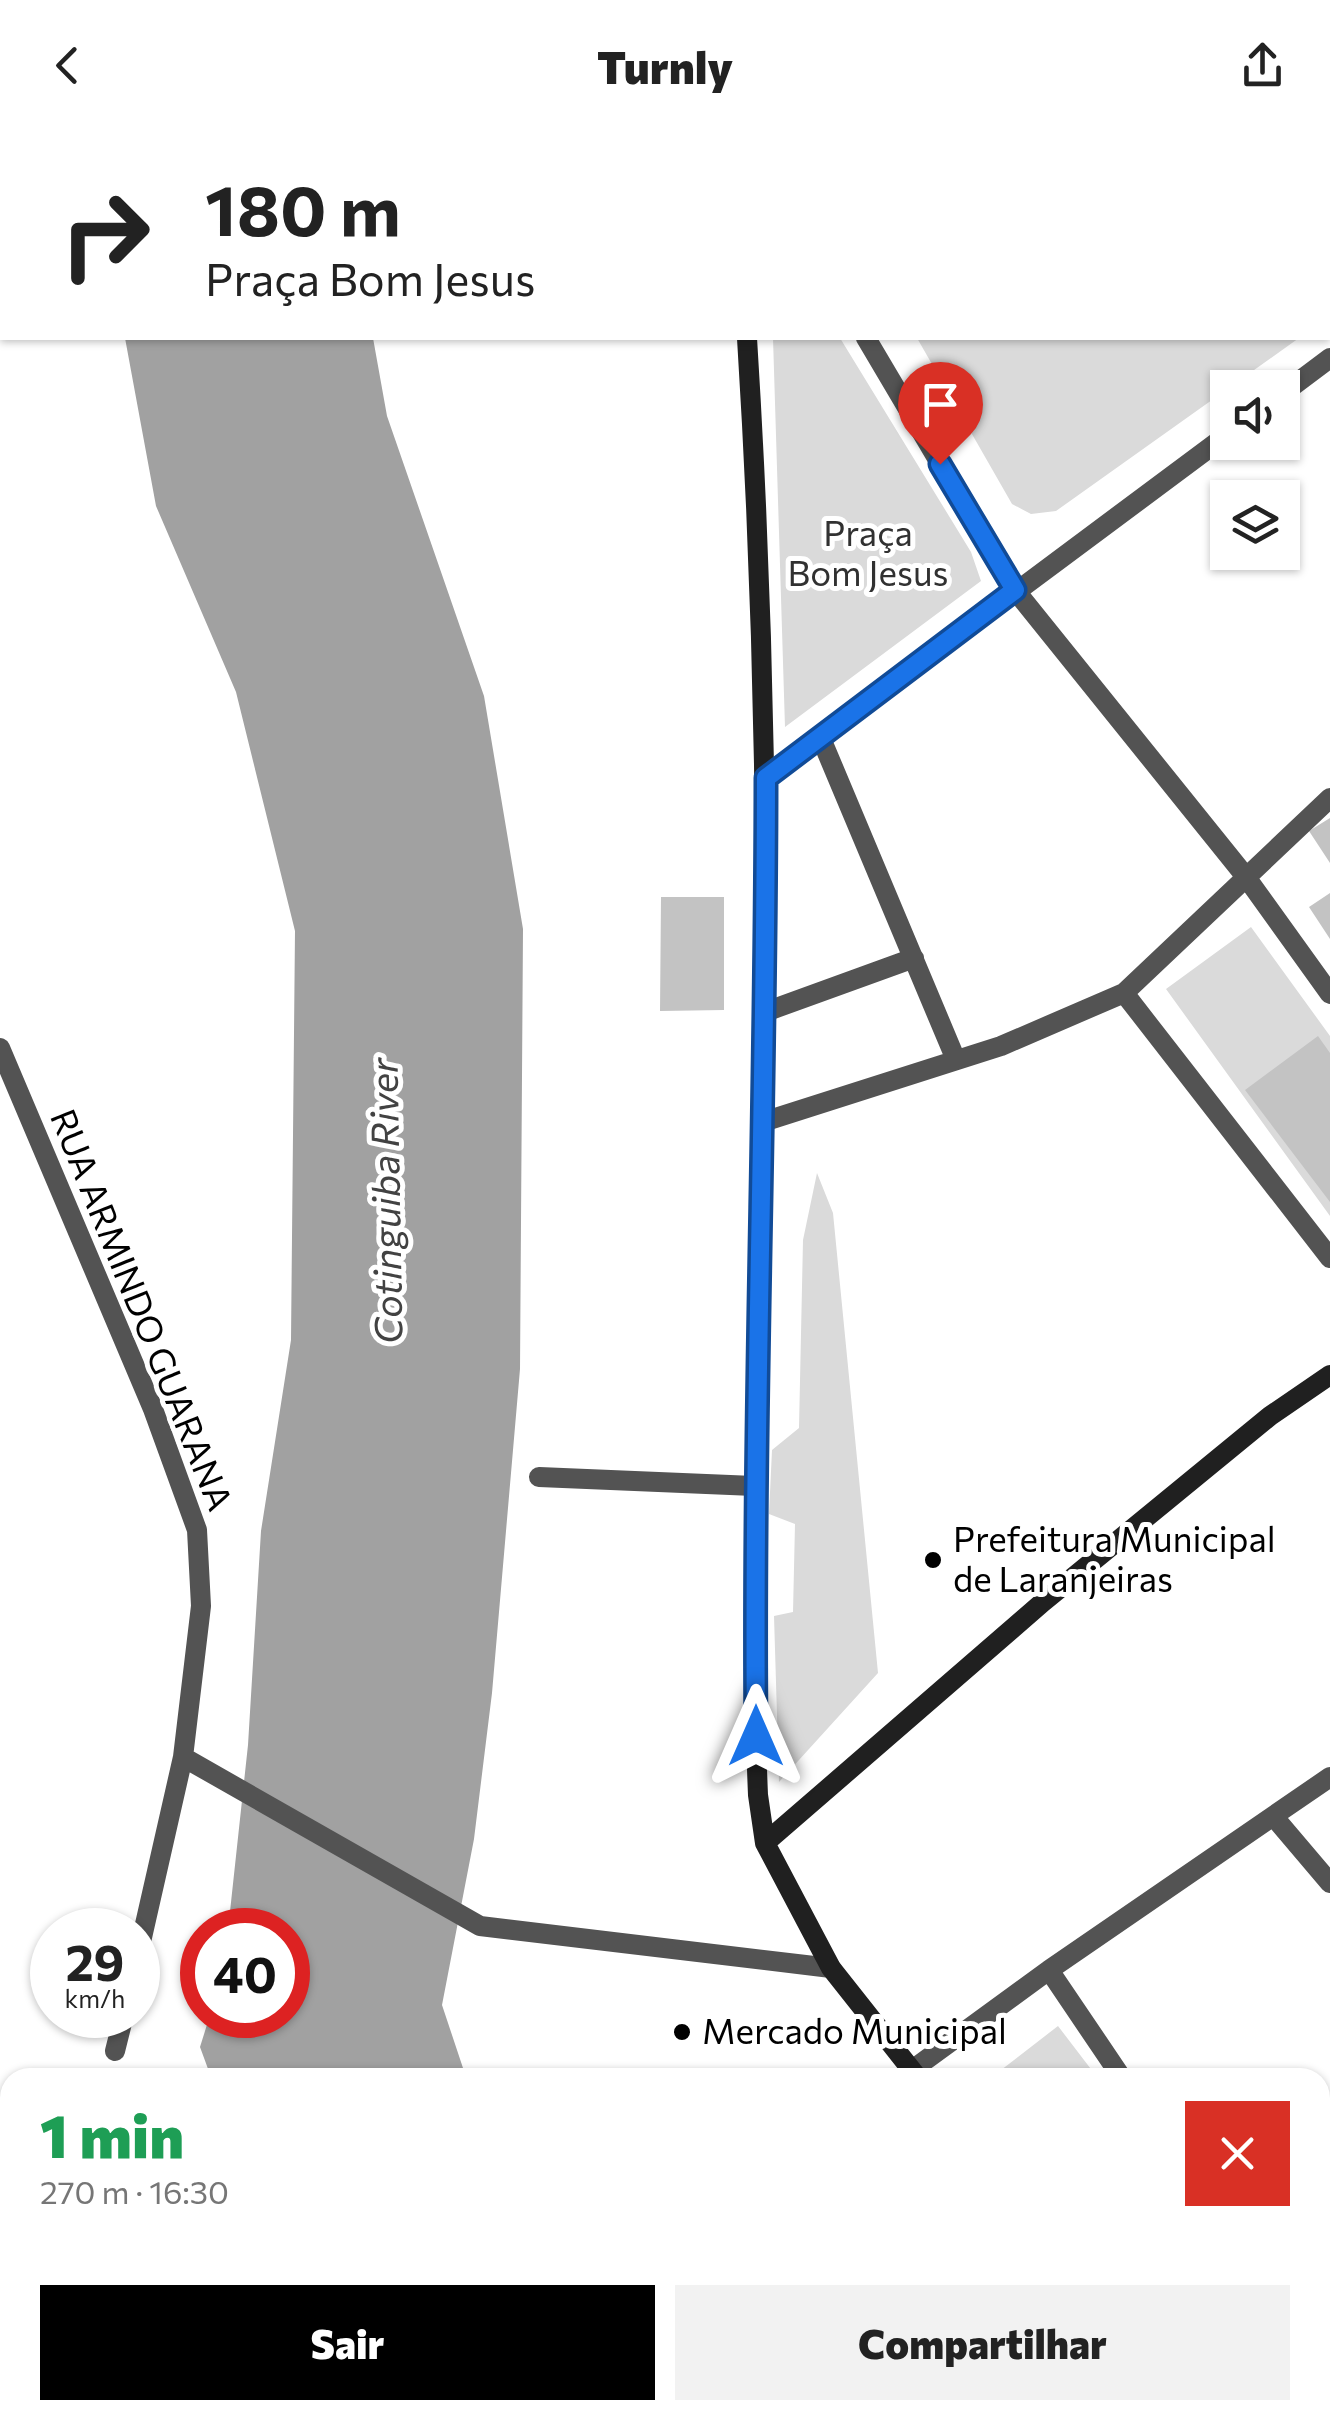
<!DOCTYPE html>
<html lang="pt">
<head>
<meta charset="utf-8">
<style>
	body { margin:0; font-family:Commissioner,sans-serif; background:#f2f2f2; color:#222; height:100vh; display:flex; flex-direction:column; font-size:38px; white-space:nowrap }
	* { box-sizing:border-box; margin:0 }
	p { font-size:32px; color:#767676 }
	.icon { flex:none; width:55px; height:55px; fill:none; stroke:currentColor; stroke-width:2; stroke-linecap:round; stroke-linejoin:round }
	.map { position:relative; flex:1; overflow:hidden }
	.sheet { position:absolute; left:0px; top:1938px; width:1330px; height:352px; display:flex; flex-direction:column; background:#fff; border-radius:30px 30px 0 0; box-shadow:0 2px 8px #0004 }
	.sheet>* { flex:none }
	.hud { position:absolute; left:0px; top:0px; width:1330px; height:210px; box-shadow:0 2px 8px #0004; background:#fff; color:#222; overflow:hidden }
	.buttons { position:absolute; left:1210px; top:240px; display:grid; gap:20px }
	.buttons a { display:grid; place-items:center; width:90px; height:90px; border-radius:0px; background:#fff; box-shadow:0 2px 8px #0004; font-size:50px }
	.speed { position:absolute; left:30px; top:1778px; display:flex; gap:20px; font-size:50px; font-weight:700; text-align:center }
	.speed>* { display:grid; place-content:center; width:130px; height:130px; border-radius:50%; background:#fff; box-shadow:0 2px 8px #0004; line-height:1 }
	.speed small { font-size:25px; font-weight:400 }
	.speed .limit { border:15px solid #d22; background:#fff; color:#111 }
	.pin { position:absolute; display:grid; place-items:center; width:85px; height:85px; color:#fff; margin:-102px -42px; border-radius:50% 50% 50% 0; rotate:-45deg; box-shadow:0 0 10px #0007 }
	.pin .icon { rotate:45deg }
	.me { position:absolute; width:110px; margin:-55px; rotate:0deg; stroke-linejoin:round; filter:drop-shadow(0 0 8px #0008) }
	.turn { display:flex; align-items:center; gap:35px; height:210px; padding:0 40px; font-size:45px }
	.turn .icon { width:130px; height:130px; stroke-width:2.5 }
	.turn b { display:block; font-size:70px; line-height:85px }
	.round { display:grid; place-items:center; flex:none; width:105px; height:105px; border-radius:0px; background:#f2f2f2 }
	.summary { display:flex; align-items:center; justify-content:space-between; height:170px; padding:0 40px }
	h1 { font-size:60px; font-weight:800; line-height:75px; color:#1e9e55 }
	.button { display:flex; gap:20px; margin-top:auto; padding:20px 40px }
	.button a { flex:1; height:115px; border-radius:0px; background:#000; color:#fff; font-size:40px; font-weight:800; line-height:115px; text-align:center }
	.button a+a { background:#f2f2f2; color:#222 }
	header { display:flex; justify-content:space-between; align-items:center; height:130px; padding:0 40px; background:#fff; font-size:45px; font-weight:800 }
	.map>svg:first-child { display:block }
	.green { fill:#dadada }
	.water { fill:#a1a1a1 }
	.building { fill:#c3c3c3 }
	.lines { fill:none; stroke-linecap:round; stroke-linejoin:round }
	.lane { stroke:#535353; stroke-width:18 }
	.street { stroke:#535353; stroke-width:20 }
	.secondary { stroke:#202020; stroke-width:20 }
	.route-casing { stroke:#114b97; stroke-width:25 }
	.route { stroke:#1a73e8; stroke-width:18 }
	.poi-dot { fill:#000; stroke:#fff; stroke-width:4 }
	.labels { text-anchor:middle; stroke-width:10; stroke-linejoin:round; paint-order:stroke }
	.park-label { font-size:35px; fill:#313131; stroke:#fff }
	.street-label { font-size:35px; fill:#000; stroke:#fff }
	.poi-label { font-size:35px; fill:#000; stroke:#fff; text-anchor:start }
	.water-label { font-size:38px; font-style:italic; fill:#424242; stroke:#fff }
</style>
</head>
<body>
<header><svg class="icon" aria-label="back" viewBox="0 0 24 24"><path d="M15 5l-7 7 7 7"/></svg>Turnly<svg class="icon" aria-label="share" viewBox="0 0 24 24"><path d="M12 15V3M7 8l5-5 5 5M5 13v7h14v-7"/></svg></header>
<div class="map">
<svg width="1330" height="2289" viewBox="0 0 1330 2289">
	<rect width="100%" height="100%" fill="#fff"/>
	<path class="green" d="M 806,0 L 1094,0 L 1100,2 L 807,2 Z
		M 773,208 L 840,208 L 971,422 L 981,451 L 785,597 Z
		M 917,208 L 1299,208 L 1056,381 L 1031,384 L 1012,374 Z
		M 1251,797 L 1330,906 L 1330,1086 L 1166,859 Z
		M 817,1043 L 833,1083 L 878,1543 L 779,1652 L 774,1486 L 793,1482 L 795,1394 L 769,1384 L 772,1320 L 799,1298 L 803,1110 Z
		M 1058,1896 L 1097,1947 L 1005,1947 L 1001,1940 Z"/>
	<path class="water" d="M 125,208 L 373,208 L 387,286 L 484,566 L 523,799 L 520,1239 L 492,1563 L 474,1709 L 442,1875 L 466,1947 L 211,1947 L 200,1917 L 210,1885 L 288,1885 L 288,1800 L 228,1800 L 248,1615 L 261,1401 L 291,1210 L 295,801 L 236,562 L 156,376 Z
		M 409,2280 L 661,2280 L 666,2289 L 418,2289 Z"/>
	<path class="building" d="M 1330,688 L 1330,733 L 1309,701 Z
		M 1330,763 L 1330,809 L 1309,777 Z
		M 661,767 L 724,767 L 724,880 L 660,881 Z
		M 1318,906 L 1330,923 L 1330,1072 L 1245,960 Z
		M 1320,2209 L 1330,2215 L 1330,2259 L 1320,2279 Z
		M 954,2280 L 1097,2280 L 1105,2289 L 964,2289 Z
		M 1225,2280 L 1320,2280 L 1315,2289 L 1219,2289 Z"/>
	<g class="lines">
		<path class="lane" d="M 1320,1993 L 1330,1985"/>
		<path class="street" d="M 743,0 L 744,2
			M 1124,0 L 1130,2
			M 1328,89 L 1330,90
			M 866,208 L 1015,460 L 1246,747 L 1330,864
			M 1282,264 L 1330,228
			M 820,606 L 956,930
			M 766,648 L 1228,304
			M 1124,863 L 1330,1128
			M 765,882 L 914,828
			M 0,918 L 153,1279 L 197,1400 L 201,1476 L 183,1627 L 138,1825
			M 763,992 L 1001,916 L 1124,863 L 1330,668
			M 539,1347 L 754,1356
			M 183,1627 L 480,1796 L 831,1838
			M 1274,1687 L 1330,1753
			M 1049,1840 L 1122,1948
			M 115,1921 L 124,1885
			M 912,1940 L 1049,1840 L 1330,1647
			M 1320,2173 L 1330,2180"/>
		<path class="secondary" d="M 731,0 L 731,2
			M 747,208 C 761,431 767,655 765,880 C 763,1141 747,1403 758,1665 L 765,1713 L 831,1838 L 918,1948
			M 765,1713 L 1043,1472 L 1270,1286 L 1330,1245
			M 1188,2280 L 1195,2289"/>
	</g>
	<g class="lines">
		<g class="route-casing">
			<path id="route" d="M 756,1606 C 753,1287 766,967 766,648 L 1015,460 L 940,334"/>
		</g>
		<use href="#route" class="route"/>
	</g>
	<g class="poi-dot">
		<circle cx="933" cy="1430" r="10"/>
		<circle cx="682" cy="1902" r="10"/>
	</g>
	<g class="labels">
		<g class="park-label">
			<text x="868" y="416">Praça<tspan x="868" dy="40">Bom Jesus</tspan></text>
		</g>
		<g class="street-label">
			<text transform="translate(141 1180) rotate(68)" y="12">RUA ARMINDO GUARANA</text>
		</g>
		<g class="poi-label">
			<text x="953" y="1422">Prefeitura Municipal<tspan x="953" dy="40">de Laranjeiras</tspan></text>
			<text x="702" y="1914">Mercado Municipal</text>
		</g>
		<g class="water-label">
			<text transform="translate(387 1071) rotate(-91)" y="13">Cotinguiba River</text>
		</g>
	</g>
</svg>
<div class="buttons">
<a><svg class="icon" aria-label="sound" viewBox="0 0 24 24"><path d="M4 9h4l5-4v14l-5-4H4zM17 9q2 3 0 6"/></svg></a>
<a><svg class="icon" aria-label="layers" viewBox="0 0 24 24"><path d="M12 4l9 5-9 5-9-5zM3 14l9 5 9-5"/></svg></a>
</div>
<div class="speed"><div>29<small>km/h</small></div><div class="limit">40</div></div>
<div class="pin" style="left:940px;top:334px;background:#d93025"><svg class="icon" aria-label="arrive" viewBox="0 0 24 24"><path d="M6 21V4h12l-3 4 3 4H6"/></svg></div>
<svg class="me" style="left:756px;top:1606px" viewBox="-20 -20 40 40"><path d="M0-17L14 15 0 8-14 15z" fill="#1a73e8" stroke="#fff" stroke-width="4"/></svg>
<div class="hud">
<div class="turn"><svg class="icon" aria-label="right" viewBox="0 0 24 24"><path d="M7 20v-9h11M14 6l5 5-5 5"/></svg><div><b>180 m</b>Praça Bom Jesus</div></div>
</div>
<section class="sheet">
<div class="summary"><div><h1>1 min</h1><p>270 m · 16:30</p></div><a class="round" style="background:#d93025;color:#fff"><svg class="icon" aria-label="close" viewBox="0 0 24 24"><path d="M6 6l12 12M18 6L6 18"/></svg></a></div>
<div class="button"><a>Sair</a><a>Compartilhar</a></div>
</section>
</div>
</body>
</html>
